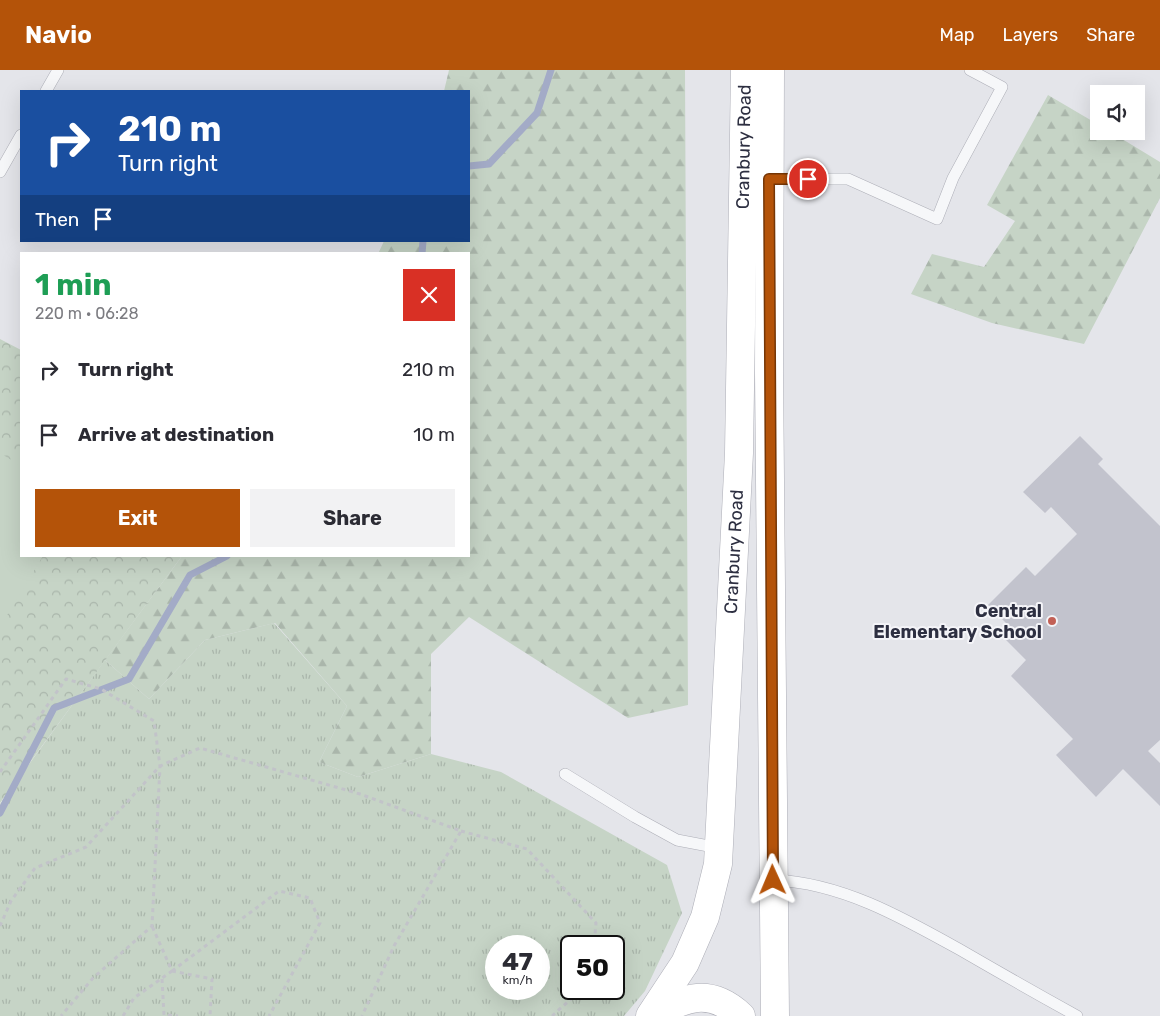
<!DOCTYPE html>
<html lang="en">
<head>
<meta charset="utf-8">
<style>
	body { margin:0; font-family:Rubik,sans-serif; background:#f2f2f3; color:#2b2b33; height:100vh; display:flex; flex-direction:column; font-size:19px; white-space:nowrap }
	* { box-sizing:border-box; margin:0 }
	p { font-size:16px; color:#7c7c81 }
	.icon { flex:none; width:28px; height:28px; fill:none; stroke:currentColor; stroke-width:2; stroke-linecap:round; stroke-linejoin:round }
	.map { position:relative; flex:1; overflow:hidden }
	.panel { position:absolute; left:20px; top:182px; width:450px; height:305px; display:flex; flex-direction:column; background:#fff; border-radius:0px; box-shadow:0 5px 20px #0002 }
	.panel>* { flex:none }
	.hud { position:absolute; left:20px; top:20px; width:450px; height:152px; border-radius:0px; box-shadow:0 5px 20px #0002; background:#1a4fa0; color:#fff; overflow:hidden }
	.controls { position:absolute; left:1090px; top:15px; display:grid; gap:10px }
	.controls a { display:grid; place-items:center; width:55px; height:55px; border-radius:0px; background:#fff; box-shadow:0 5px 20px #0002; font-size:25px }
	.speed { position:absolute; left:485px; top:865px; display:flex; gap:10px; font-size:25px; font-weight:700; text-align:center }
	.speed>* { display:grid; place-content:center; width:65px; height:65px; border-radius:50%; background:#fff; box-shadow:0 5px 20px #0002; line-height:1 }
	.speed small { font-size:12px; font-weight:400 }
	.speed .limit { border:2px solid #111; border-radius:8px; background:#fff; color:#111 }
	.pin { position:absolute; display:grid; place-items:center; width:42px; height:42px; color:#fff; margin:-21px; border:2px solid #fff; border-radius:50%; box-shadow:0 1px 5px #0007 }
	.me { position:absolute; width:55px; margin:-28px; rotate:359deg; stroke-linejoin:round; filter:drop-shadow(0 0 4px #0008) }
	.turn { display:flex; align-items:center; gap:18px; height:105px; padding:0 15px; font-size:22px }
	.turn .icon { width:65px; height:65px; stroke-width:2.5 }
	.turn b { display:block; font-size:35px; line-height:42px }
	.then { display:flex; align-items:center; height:48px; padding:0 15px; background:#0003; gap:10px; font-size:19px }
	.round { display:grid; place-items:center; flex:none; width:52px; height:52px; border-radius:0px; background:#f2f2f3 }
	.overview { display:flex; align-items:center; justify-content:space-between; height:85px; padding:0 15px }
	h1 { font-size:30px; font-weight:700; line-height:38px; color:#1e9e55 }
	.action { display:flex; gap:10px; margin-top:auto; padding:10px 15px }
	.action a { flex:1; height:58px; border-radius:0px; background:#b45309; color:#fff; font-size:20px; font-weight:700; line-height:58px; text-align:center }
	.action a+a { background:#f2f2f3; color:#2b2b33 }
	ul { padding:0; list-style:none }
	li { display:flex; align-items:center; gap:15px; height:65px; padding:0 15px }
	li div { flex:1 }
	li b { display:block; font-size:19px }
	li em { font-style:normal }
	header { display:flex; align-items:center; gap:30px; box-sizing:border-box; height:70px; padding:0 25px; background:#b45309; color:#fff }
	header strong { font-size:24px }
	nav { display:flex; gap:28px; margin-inline-start:auto; font-size:18px }
	.map>svg:first-child { display:block }
	.grass { fill:url(#grass-tufts); fill-rule:evenodd }
	.forest { fill:url(#forest-firs) }
	.park { fill:url(#park-crowns) }
	.pitch { fill:#c6d4c6 }
	.lines { fill:none; stroke-linecap:round; stroke-linejoin:round }
	.stream { stroke:#a3abc7; stroke-width:7 }
	.building { fill:#c2c3cd }
	.lane-casing { stroke:#adaeb7; stroke-width:12 }
	.secondary-casing { stroke:#adaeb7; stroke-width:29 }
	.path { stroke:#c2c3c9; stroke-width:3; stroke-dasharray:4 4; stroke-linecap:butt }
	.lane { stroke:#f6f7f9; stroke-width:11 }
	.secondary { stroke:#fff; stroke-width:28 }
	.route-casing { stroke:#753606; stroke-width:12 }
	.route { stroke:#b45309; stroke-width:9 }
	.poi-dot { fill:#c26056; stroke:#f4f4f8; stroke-width:2 }
	.labels { text-anchor:middle; stroke-width:4; stroke-linejoin:round; paint-order:stroke }
	.street-label { font-size:18px; fill:#2d2f41; stroke:#f4f4f8 }
	.poi-label { font-size:18px; font-weight:bold; fill:#2d2f41; stroke:#f4f4f8; text-anchor:end }
</style>
</head>
<body>
<header>
<strong>Navio</strong>
<nav><a>Map</a><a>Layers</a><a>Share</a></nav>
</header>
<div class="map">
<svg width="1160" height="946" viewBox="0 0 1160 946">
	<defs>
		<pattern id="grass-tufts" width="24" height="20" patternUnits="userSpaceOnUse" patternTransform="scale(1.25)"><rect width="24" height="20" fill="#c6d4c6"/><path d="M3 7l-1-3M5 7V3M7 7l1-3M15 17l-1-3M17 17v-4M19 17l1-3" fill="none" stroke="#aab6ab"/></pattern>
		<pattern id="forest-firs" width="22" height="20" patternUnits="userSpaceOnUse" patternTransform="scale(1.25)"><rect width="22" height="20" fill="#c6d4c6"/><path d="M5 1l3.5 6h-7zM16 11l3.5 6h-7z" fill="#aab6ab"/></pattern>
		<pattern id="park-crowns" width="20" height="18" patternUnits="userSpaceOnUse" patternTransform="scale(1.25)"><rect width="20" height="18" fill="#c6d4c6"/><path d="M2 6a3 3 0 1 1 6 0M12 15a3 3 0 1 1 6 0" fill="none" stroke="#aab6ab"/></pattern>
	</defs>
	<rect width="100%" height="100%" fill="#e4e5ea"/>
	<path class="grass" d="M 274,553 L 347,636 L 319,692 L 358,707 L 431,684 L 501,702 L 667,795 L 682,843 L 645,921 L 624,946 L 0,946 L 0,734 L 105,590 L 149,629 L 205,570 ZM 496,876 L 539,876 L 539,919 L 496,919 ZM 571,876 L 614,876 L 614,919 L 571,919 Z"/>
	<path class="forest" d="M 449,0 L 685,0 L 688,635 L 628,648 L 469,547 L 431,584 L 431,684 L 358,707 L 319,692 L 347,636 L 275,553 L 205,570 L 149,629 L 105,590 L 182,486 L 469,486 L 469,184 L 378,184 L 384,171 L 469,171 L 469,21 L 444,21 Z
		M 1048,25 L 1099,55 L 1099,61 L 1109,61 L 1160,92 L 1160,128 L 1084,274 L 992,253 L 911,224 L 932,184 L 984,197 L 1015,151 L 987,135 Z"/>
	<path class="park" d="M 0,269 L 21,280 L 21,486 L 182,486 L 0,733 Z"/>
	<path class="pitch" d="M 0,383 L 21,396 L 21,486 L 43,486 L 0,557 Z"/>
	<g class="lines">
		<path class="stream" d="M 469,96 L 489,94 L 537,43 L 551,0
			M 422,184 L 423,171
			M 0,743 L 54,638 L 129,609 L 190,505 L 227,486"/>
	</g>
	<path class="building" d="M 1080,366 L 1103,389 L 1098,394 L 1160,456 L 1160,670 L 1148,681 L 1160,693 L 1160,736 L 1123,699 L 1096,727 L 1056,685 L 1073,669 L 1011,606 L 1026,590 L 1001,565 L 1009,556 L 988,535 L 1026,497 L 1035,506 L 1077,464 L 1051,437 L 1045,443 L 1023,422 Z"/>
	<g class="lines">
		<g class="lane-casing">
			<path id="lane" d="M 46,21 L 58,0
				M 0,102 L 21,65
				M 769,109 L 848,109 L 937,149 L 953,108 L 1002,17 L 970,0
				M 565,704 L 635,747 L 677,770 L 719,778
				M 774,810 C 843,813 905,849 964,882 C 1002,904 1039,925 1077,946"/>
		</g>
		<g class="secondary-casing">
			<g id="secondary">
				<path d="M 770,0 L 769,303 L 775,946"/>
				<path id="s1" d="M 650,946 L 685,893 L 705,847 L 718,794 L 739,383 L 745,0"/>
				<path d="M 652,946 C 685,927 710,917 741,946"/>
			</g>
		</g>
		<path class="path" d="M 0,702 L 66,609 L 101,619 L 154,651 L 160,696 L 152,856 L 93,908 L 61,946
			M 461,761 L 527,779 L 596,853 L 594,876
			M 0,856 L 11,831 L 35,798 L 86,777 L 160,696 L 200,678 L 360,724 L 461,761 L 394,876 L 362,946
			M 172,901 L 279,821 L 310,828 L 320,853 L 269,946
			M 172,901 L 212,909 L 210,946
			M 162,909 L 164,945 L 178,946
			M 123,946 L 134,928 L 172,901 L 152,856
			M 552,946 L 582,919"/>
		<use href="#lane" class="lane"/>
		<use href="#secondary" class="secondary"/>
	</g>
	<g class="lines">
		<g class="route-casing">
			<path id="route" d="M 773,810 L 769,109 L 808,109"/>
		</g>
		<use href="#route" class="route"/>
	</g>
	<circle class="poi-dot" cx="1052" cy="551" r="5"/>
	<g class="labels">
		<g class="street-label">
			<text dy="6" stroke="none"><textPath href="#s1" startOffset="886">Cranbury Road</textPath></text>
			<text dy="6" stroke="none"><textPath href="#s1" startOffset="481">Cranbury Road</textPath></text>
		</g>
		<g class="poi-label">
			<text x="1042" y="547">Central<tspan x="1042" dy="21">Elementary School</tspan></text>
		</g>
	</g>
</svg>
<div class="controls">
<a><svg class="icon" aria-label="sound" viewBox="0 0 24 24"><path d="M4 9h4l5-4v14l-5-4H4zM17 9q2 3 0 6"/></svg></a>
</div>
<div class="speed"><div>47<small>km/h</small></div><div class="limit">50</div></div>
<div class="pin" style="left:808px;top:109px;background:#d93025"><svg class="icon" aria-label="arrive" viewBox="0 0 24 24"><path d="M6 21V4h12l-3 4 3 4H6"/></svg></div>
<svg class="me" style="left:773px;top:810px" viewBox="-20 -20 40 40"><path d="M0-17L14 15 0 8-14 15z" fill="#b45309" stroke="#fff" stroke-width="4"/></svg>
<div class="hud">
<div class="turn"><svg class="icon" aria-label="right" viewBox="0 0 24 24"><path d="M7 20v-9h11M14 6l5 5-5 5"/></svg><div><b>210 m</b>Turn right</div></div>
<div class="then">Then<svg class="icon" aria-label="arrive" viewBox="0 0 24 24"><path d="M6 21V4h12l-3 4 3 4H6"/></svg></div>
</div>
<section class="panel">
<div class="overview"><div><h1>1 min</h1><p>220 m · 06:28</p></div><a class="round" style="background:#d93025;color:#fff"><svg class="icon" aria-label="close" viewBox="0 0 24 24"><path d="M6 6l12 12M18 6L6 18"/></svg></a></div>
<ul>
<li><svg class="icon" aria-label="right" viewBox="0 0 24 24"><path d="M7 20v-9h11M14 6l5 5-5 5"/></svg><div><b>Turn right</b></div><em>210 m</em></li>
<li><svg class="icon" aria-label="arrive" viewBox="0 0 24 24"><path d="M6 21V4h12l-3 4 3 4H6"/></svg><div><b>Arrive at destination</b></div><em>10 m</em></li>
</ul>
<div class="action"><a>Exit</a><a>Share</a></div>
</section>
</div>
</body>
</html>
